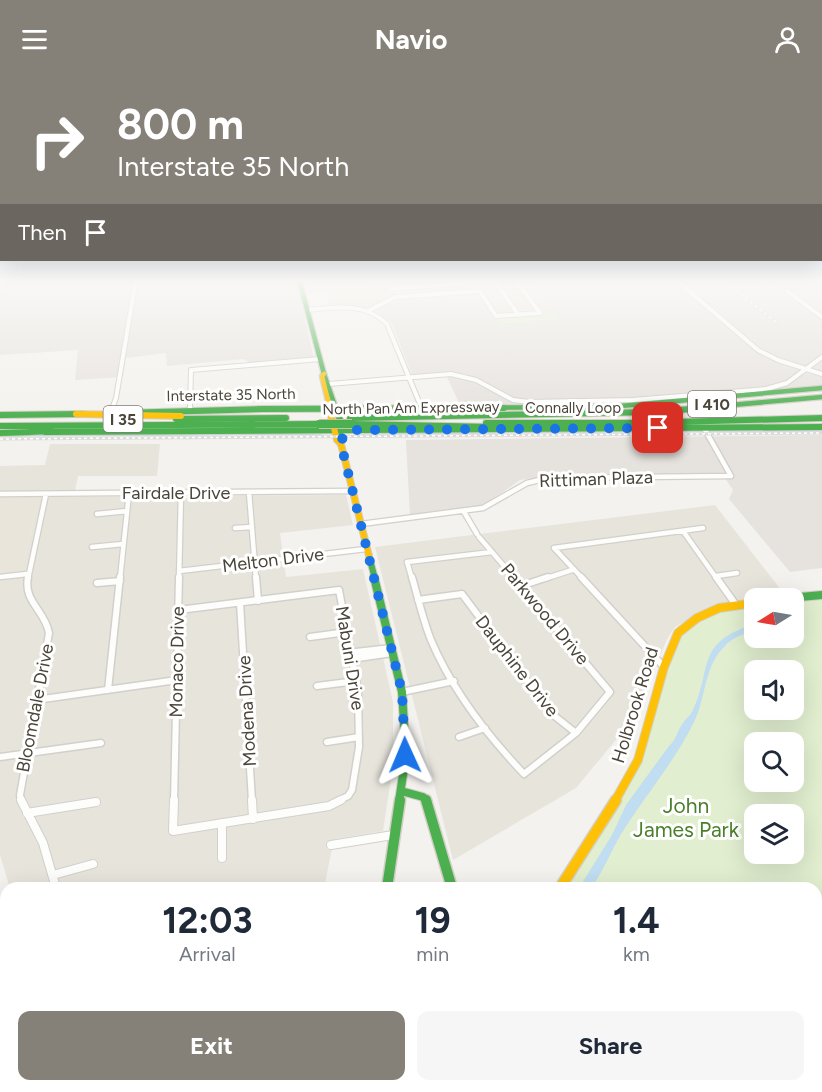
<!DOCTYPE html>
<html lang="en">
<head>
<meta charset="utf-8">
<style>
	body { margin:0; font-family:Figtree,sans-serif; background:#f6f6f7; color:#1f2937; height:100vh; display:flex; flex-direction:column; font-size:22px; white-space:nowrap }
	* { box-sizing:border-box; margin:0 }
	p { font-size:20px; color:#747a83 }
	.icon { flex:none; width:33px; height:33px; fill:none; stroke:currentColor; stroke-width:2; stroke-linecap:round; stroke-linejoin:round }
	.map { position:relative; flex:1; overflow:hidden }
	.side { position:absolute; left:0px; top:804px; width:822px; height:210px; display:flex; flex-direction:column; background:#fff; border-radius:18px 18px 0 0; box-shadow:0 6px 24px #0002 }
	.side>* { flex:none }
	.hud { position:absolute; left:0px; top:0px; width:822px; height:183px; box-shadow:0 6px 24px #0002; background:#868178; color:#fff; overflow:hidden }
	.needle { width:39px; rotate:259deg }
	.controls { position:absolute; left:744px; top:510px; display:grid; gap:12px }
	.controls a { display:grid; place-items:center; width:60px; height:60px; border-radius:12px; background:#fff; box-shadow:0 6px 24px #0002; font-size:30px }
	.pin { position:absolute; display:grid; place-items:center; width:51px; height:51px; color:#fff; margin:-26px; border-radius:12px; box-shadow:0 3px 9px #0006 }
	.me { position:absolute; width:66px; margin:-33px; rotate:359deg; stroke-linejoin:round; filter:drop-shadow(0 0 4px #0008) }
	.turn { display:flex; align-items:center; gap:21px; height:126px; padding:0 18px; font-size:27px }
	.turn .icon { width:78px; height:78px; stroke-width:2.5 }
	.turn b { display:block; font-size:42px; line-height:51px }
	.then { display:flex; align-items:center; height:57px; padding:0 18px; background:#0003; gap:12px; font-size:22px }
	.eta { display:flex; justify-content:space-evenly; align-items:center; height:102px; text-align:center }
	.eta b { font-size:36px; font-weight:700; line-height:42px }
	.button { display:flex; gap:12px; margin-top:auto; padding:12px 18px }
	.button a { flex:1; height:69px; border-radius:12px; background:#868178; color:#fff; font-size:24px; font-weight:700; line-height:69px; text-align:center }
	.button a+a { background:#f6f6f7; color:#1f2937 }
	header { display:flex; justify-content:space-between; align-items:center; height:78px; padding:0 18px; background:#868178; color:#fff; font-size:27px; font-weight:700 }
	.map>svg:first-child { display:block }
	.residential { fill:#e7e4dc }
	.industrial { fill:#e6e2de }
	.education { fill:#eae5da }
	.green { fill:#e1eecf; fill-rule:evenodd }
	.parking { fill:#e6e3df }
	.water { fill:#c0ddf1 }
	.lines { fill:none; stroke-linecap:round; stroke-linejoin:round }
	.stream-far1 { stroke:#c0ddf1; stroke-width:1.5 }
	.stream { stroke:#c0ddf1; stroke-width:2 }
	.street-far3-casing { stroke:#d2d0cb; stroke-width:6 }
	.street-far2-casing { stroke:#d2d0cb; stroke-width:7 }
	.street-far1-casing { stroke:#d2d0cb; stroke-width:9 }
	.street-casing { stroke:#d2d0cb; stroke-width:10 }
	.fast-far3-casing { stroke:#d3cfc5; stroke-width:7 }
	.fast-far2-casing { stroke:#d3cfc5; stroke-width:8 }
	.fast-far1-casing { stroke:#d3cfc5; stroke-width:10 }
	.fast-casing { stroke:#d3cfc5; stroke-width:13 }
	.slow-far3-casing { stroke:#d3cfc5; stroke-width:7 }
	.slow-far2-casing { stroke:#d3cfc5; stroke-width:8 }
	.slow-far1-casing { stroke:#d3cfc5; stroke-width:10 }
	.slow-casing { stroke:#d3cfc5; stroke-width:13 }
	.street-far3 { stroke:#fdfdfc; stroke-width:4 }
	.street-far2 { stroke:#fdfdfc; stroke-width:4.5 }
	.street-far1 { stroke:#fdfdfc; stroke-width:6 }
	.street { stroke:#fdfdfc; stroke-width:8 }
	.fast-far3 { stroke:#4caf50; stroke-width:4.5 }
	.fast-far2 { stroke:#4caf50; stroke-width:6 }
	.fast-far1 { stroke:#4caf50; stroke-width:8 }
	.fast { stroke:#4caf50; stroke-width:10 }
	.slow-far3 { stroke:#ffc107; stroke-width:4.5 }
	.slow-far2 { stroke:#ffc107; stroke-width:6 }
	.slow-far1 { stroke:#ffc107; stroke-width:8 }
	.slow { stroke:#ffc107; stroke-width:10 }
	.rail-casing { stroke:#dbdbda; stroke-width:3 }
	.rail { stroke:#fff; stroke-width:1.5; stroke-dasharray:3; stroke-linecap:butt }
	.fast-bridge-casing { stroke:#ccbfa9; stroke-width:10; stroke-linecap:butt }
	.fast-bridge { stroke:#4caf50; stroke-width:8 }
	.route { stroke:#1a73e8; stroke-width:10; stroke-dasharray:0 18 }
	.labels { text-anchor:middle; stroke-width:6; stroke-linejoin:round; paint-order:stroke }
	.far-street-label { font-size:15px; fill:#4b4439; stroke:#fff }
	.shield { fill:#fff; stroke:#817c74; stroke-width:1.5 }
	.shield-label { font-size:16px; font-weight:bold; fill:#4b4439 }
	.street-label { font-size:18px; fill:#4b4439; stroke:#fff }
	.near-park-label { font-size:21px; fill:#4a7f2a; stroke:#fff }
</style>
</head>
<body>
<header><svg class="icon" aria-label="menu" viewBox="0 0 24 24"><path d="M4 6h16M4 12h16M4 18h16"/></svg>Navio<svg class="icon" aria-label="person" viewBox="0 0 24 24"><circle cx="12" cy="8" r="4"/><path d="M4 21q1-7 8-7t8 7"/></svg></header>
<div class="map">
<svg width="822" height="1014" viewBox="0 0 822 1014">
	<rect width="100%" height="100%" fill="#f4f2ee"/>
	<path class="residential" d="M 345,201 L 525,201 L 552,235 L 496,239 L 482,219 L 387,226 L 380,224 L 368,231 L 330,229 L 326,216 L 308,216 L 305,204 Z
		M 50,366 L 160,366 L 157,398 L 78,398 L 75,413 L 0,413 L 0,388 L 45,387 Z
		M 346,417 L 353,447 L 280,455 L 286,499 L 363,491 L 393,624 L 393,687 L 383,753 L 334,761 L 324,810 L 10,810 L 0,777 L 0,496 L 22,493 L 39,419 Z
		M 715,427 L 785,517 L 730,525 L 698,536 L 675,549 L 667,561 L 640,627 L 624,652 L 576,710 L 453,782 L 375,469 Z"/>
	<path class="industrial" d="M 0,201 L 345,201 L 297,205 L 314,280 L 251,285 L 243,281 L 167,288 L 166,275 L 126,280 L 123,299 L 75,302 L 78,272 L 0,277 Z
		M 525,201 L 822,201 L 822,308 L 660,323 L 460,327 L 445,295 L 412,297 L 391,244 L 376,233 L 387,226 L 482,219 L 501,245 L 557,241 Z
		M 822,357 L 822,490 L 790,494 L 729,421 L 733,412 L 723,397 L 549,398 L 520,402 L 483,428 L 410,437 L 406,362 Z"/>
	<path class="education" d="M 0,419 L 39,419 L 22,493 L 0,496 Z"/>
	<path class="green" d="M 552,235 L 557,242 L 501,245 L 496,239 Z
		M 822,520 L 822,1014 L 441,1014 L 446,1008 L 816,1008 L 816,810 L 565,810 L 626,706 L 644,681 L 649,650 L 675,559 L 711,533 L 754,526 L 754,560 L 794,560 L 794,523 ZM 754,592 L 794,592 L 794,632 L 754,632 ZM 754,664 L 794,664 L 794,704 L 754,704 ZM 754,736 L 794,736 L 794,776 L 754,776 Z"/>
	<path class="parking" d="M 746,201 L 749,203 L 767,203 L 776,210 L 740,213 L 730,202 Z"/>
	<path class="water" d="M 754,546 L 754,553 C 743,555 730,561 723,570 C 703,591 706,622 693,646 C 673,686 643,720 620,758 C 610,775 603,794 591,810 L 579,810 L 612,757 L 626,727 L 669,668 C 677,661 677,653 683,645 C 685,641 690,638 692,634 C 714,590 693,566 754,546 Z"/>
	<g class="lines">
		<path class="stream-far1" d="M 308,201 L 318,201
			M 708,353 L 822,353
			M 356,356 L 703,353
			M 0,358 L 322,356"/>
		<path class="stream" d="M 0,881 L 6,892
			M 73,1008 L 78,1014"/>
		<g class="street-far3-casing">
			<path id="street-far3" d="M 493,201 L 518,236
				M 515,201 L 540,235
				M 675,201 L 758,272 L 778,282 L 822,296
				M 373,204 L 412,201
				M 389,211 L 494,203
				M 479,212 L 496,238 L 540,235
				M 787,213 L 822,239
				M 395,219 L 480,213
				M 307,232 C 335,229 365,224 387,246 L 422,331
				M 368,233 L 395,219
				M 329,306 L 451,296 L 476,302 L 513,322 L 529,324 L 633,322 L 766,311 L 787,305 L 822,279
				M 112,331 L 116,320 L 136,201
				M 190,331 L 191,292 L 320,281"/>
		</g>
		<g class="street-far2-casing">
			<path id="street-far2" d="M 190,333 L 190,330
				M 110,336 L 112,330
				M 249,414 L 256,501
				M 0,416 L 352,413
				M 464,434 L 477,456
				M 97,436 L 127,433
				M 361,446 L 483,430 L 527,405 L 548,400 L 731,398 L 704,350
				M 235,450 L 252,449
				M 683,453 L 717,501
				M 479,459 L 492,474
				M 92,469 L 123,466
				M 492,474 L 515,501
				M 179,493 L 366,471
				M 716,498 L 737,495
				M 0,499 L 27,496
				M 28,501 L 46,416
				M 120,501 L 129,415
				M 179,501 L 181,415
				M 412,501 L 407,484 L 492,474
				M 544,501 L 572,492
				M 583,501 L 554,470 L 703,450"/>
		</g>
		<g class="street-far1-casing">
			<path id="street-far1" d="M 256,499 L 258,523
				M 412,499 C 418,520 423,542 431,562 C 452,612 487,657 524,696 L 576,655 L 610,614 L 513,499
				M 581,499 L 664,589
				M 716,499 L 736,527
				M 97,505 L 120,503
				M 521,508 L 548,499
				M 418,522 L 462,516 L 552,636 L 576,655
				M 240,525 L 252,723
				M 179,532 L 339,512 L 358,613 L 359,669 L 352,712 L 348,718 L 338,723
				M 310,559 L 347,554
				M 352,578 L 358,580 L 392,575
				M 352,578 L 356,574 L 391,570
				M 317,608 L 356,603
				M 108,612 L 120,499
				M 402,614 L 454,603
				M 36,622 L 177,602
				M 459,659 L 485,650
				M 327,664 L 359,659
				M 0,679 L 101,665
				M 21,723 L 20,717 L 49,555 C 45,532 23,524 28,499
				M 174,723 L 179,499"/>
		</g>
		<g class="street-casing">
			<path id="street" d="M 21,722 L 43,765 L 56,810
				M 174,722 L 173,753 L 329,728 L 341,722
				M 252,722 L 253,741
				M 27,735 L 96,724
				M 222,745 L 222,780
				M 331,767 L 393,757
				M 53,797 L 93,786"/>
		</g>
		<g class="fast-far3-casing">
			<path id="fast-far3" d="M 299,201 L 324,296 L 336,331
				M 258,331 L 609,329 L 822,310
				M 686,331 L 822,319"/>
		</g>
		<g class="fast-far2-casing">
			<path id="fast-far2" d="M 336,330 L 340,342 L 341,366
				M 121,335 L 262,331 L 504,330
				M 0,337 L 82,336
				M 350,340 L 653,334 L 703,330
				M 176,341 L 286,340
				M 486,345 L 639,345 L 822,340
				M 352,346 L 494,349
				M 0,348 L 319,346
				M 29,354 L 51,353
				M 45,354 L 822,349
				M 0,355 L 33,354
				M 369,478 L 375,501"/>
		</g>
		<g class="fast-far1-casing">
			<path id="fast-far1" d="M 374,499 L 402,614 L 406,677 L 399,723
				M 789,520 L 822,517
				M 401,713 L 423,719 L 427,723"/>
		</g>
		<g class="fast-casing">
			<path id="fast" d="M 426,722 L 452,810
				M 387,810 L 400,722
				M 403,1008 L 404,1014
				M 435,1014 L 439,1008"/>
		</g>
		<g class="slow-far3-casing">
			<path id="slow-far3" d="M 324,296 L 322,298 L 330,331"/>
		</g>
		<g class="slow-far2-casing">
			<path id="slow-far2" d="M 329,330 L 337,362 L 341,366 L 369,478
				M 76,336 L 181,338"/>
		</g>
		<g class="slow-far1-casing">
			<path id="slow-far1" d="M 615,723 L 638,682 L 664,589 L 678,555 L 697,540 L 719,530 L 754,525"/>
		</g>
		<g class="slow-casing">
			<path id="slow" d="M 560,810 L 616,722"/>
		</g>
		<use href="#street-far3" class="street-far3"/>
		<use href="#street-far2" class="street-far2"/>
		<use href="#street-far1" class="street-far1"/>
		<use href="#street" class="street"/>
		<use href="#fast-far3" class="fast-far3"/>
		<use href="#fast-far2" class="fast-far2"/>
		<use href="#fast-far1" class="fast-far1"/>
		<use href="#fast" class="fast"/>
		<use href="#slow-far3" class="slow-far3"/>
		<use href="#slow-far2" class="slow-far2"/>
		<use href="#slow-far1" class="slow-far1"/>
		<use href="#slow" class="slow"/>
		<g class="rail-casing">
			<path id="rail" d="M 722,201 L 777,245
				M 0,361 L 822,355"/>
		</g>
		<use href="#rail" class="rail"/>
		<g class="fast-bridge-casing">
			<path id="fast-bridge" d="M 319,346 L 352,346"/>
		</g>
		<use href="#fast-bridge" class="fast-bridge"/>
	</g>
	<linearGradient id="sky" x2="0" y2="1"><stop stop-color="#98c4ec"/><stop offset="0.59" stop-color="#faf9f7"/><stop offset="1" stop-color="#faf9f7" stop-opacity="0"/></linearGradient>
	<rect width="822" height="343" fill="url(#sky)"/>
	<g class="lines">
		<path class="route" d="M 405,677 L 402,614 L 341,366 L 343,358 L 357,352 L 658,350"/>
	</g>
	<g class="labels">
		<g class="far-street-label">
			<text transform="translate(231 317) rotate(-1)" y="5">Interstate 35 North</text>
			<text transform="translate(411 330) rotate(-1)" y="5">North Pan Am Expressway</text>
			<text x="573" y="335">Connally Loop</text>
		</g>
		<g class="shield">
			<rect x="688" y="313" width="48" height="26" rx="4.5"/>
			<rect x="103.5" y="328" width="39" height="26" rx="4.5"/>
		</g>
		<g class="shield-label">
			<text x="712" y="332">I 410</text>
			<text x="123" y="347">I 35</text>
		</g>
		<g class="street-label">
			<text transform="translate(596 401) rotate(-2)" y="6">Rittiman Plaza</text>
			<text x="176" y="421">Fairdale Drive</text>
			<text transform="translate(273 482) rotate(-7)" y="6">Melton Drive</text>
			<text transform="translate(545 536) rotate(50)" y="6">Parkwood Drive</text>
			<text transform="translate(350 580) rotate(81)" y="6">Mabuni Drive</text>
			<text transform="translate(177 584) rotate(-89)" y="6">Monaco Drive</text>
			<text transform="translate(517 588) rotate(52)" y="6">Dauphine Drive</text>
			<text transform="translate(635 627) rotate(-73)" y="6">Holbrook Road</text>
			<text transform="translate(35 630) rotate(-79)" y="6">Bloomdale Drive</text>
			<text transform="translate(247 633) rotate(-93)" y="6">Modena Drive</text>
		</g>
		<g class="near-park-label">
			<text x="686" y="735">John<tspan x="686" dy="24">James Park</tspan></text>
		</g>
	</g>
</svg>
<div class="controls">
<a><svg class="needle" viewBox="-14 -14 28 28"><path d="M0-13l5 13h-10z" fill="#e53935"/><path d="M0 13l5-13h-10z" fill="#747a83"/></svg></a>
<a><svg class="icon" aria-label="sound" viewBox="0 0 24 24"><path d="M4 9h4l5-4v14l-5-4H4zM17 9q2 3 0 6"/></svg></a>
<a><svg class="icon" aria-label="search" viewBox="0 0 24 24"><circle cx="10" cy="10" r="6"/><path d="M15 15l6 6"/></svg></a>
<a><svg class="icon" aria-label="layers" viewBox="0 0 24 24"><path d="M12 4l9 5-9 5-9-5zM3 14l9 5 9-5"/></svg></a>
</div>
<div class="pin" style="left:658px;top:350px;background:#d93025"><svg class="icon" aria-label="arrive" viewBox="0 0 24 24"><path d="M6 21V4h12l-3 4 3 4H6"/></svg></div>
<svg class="me" style="left:405px;top:677px" viewBox="-20 -20 40 40"><path d="M0-17L14 15 0 8-14 15z" fill="#1a73e8" stroke="#fff" stroke-width="4"/></svg>
<div class="hud">
<div class="turn"><svg class="icon" aria-label="right" viewBox="0 0 24 24"><path d="M7 20v-9h11M14 6l5 5-5 5"/></svg><div><b>800 m</b>Interstate 35 North</div></div>
<div class="then">Then<svg class="icon" aria-label="arrive" viewBox="0 0 24 24"><path d="M6 21V4h12l-3 4 3 4H6"/></svg></div>
</div>
<section class="side">
<div class="eta">
<div><b>12:03</b><p>Arrival</p></div>
<div><b>19</b><p>min</p></div>
<div><b>1.4</b><p>km</p></div>
</div>
<div class="button"><a>Exit</a><a>Share</a></div>
</section>
</div>
</body>
</html>
